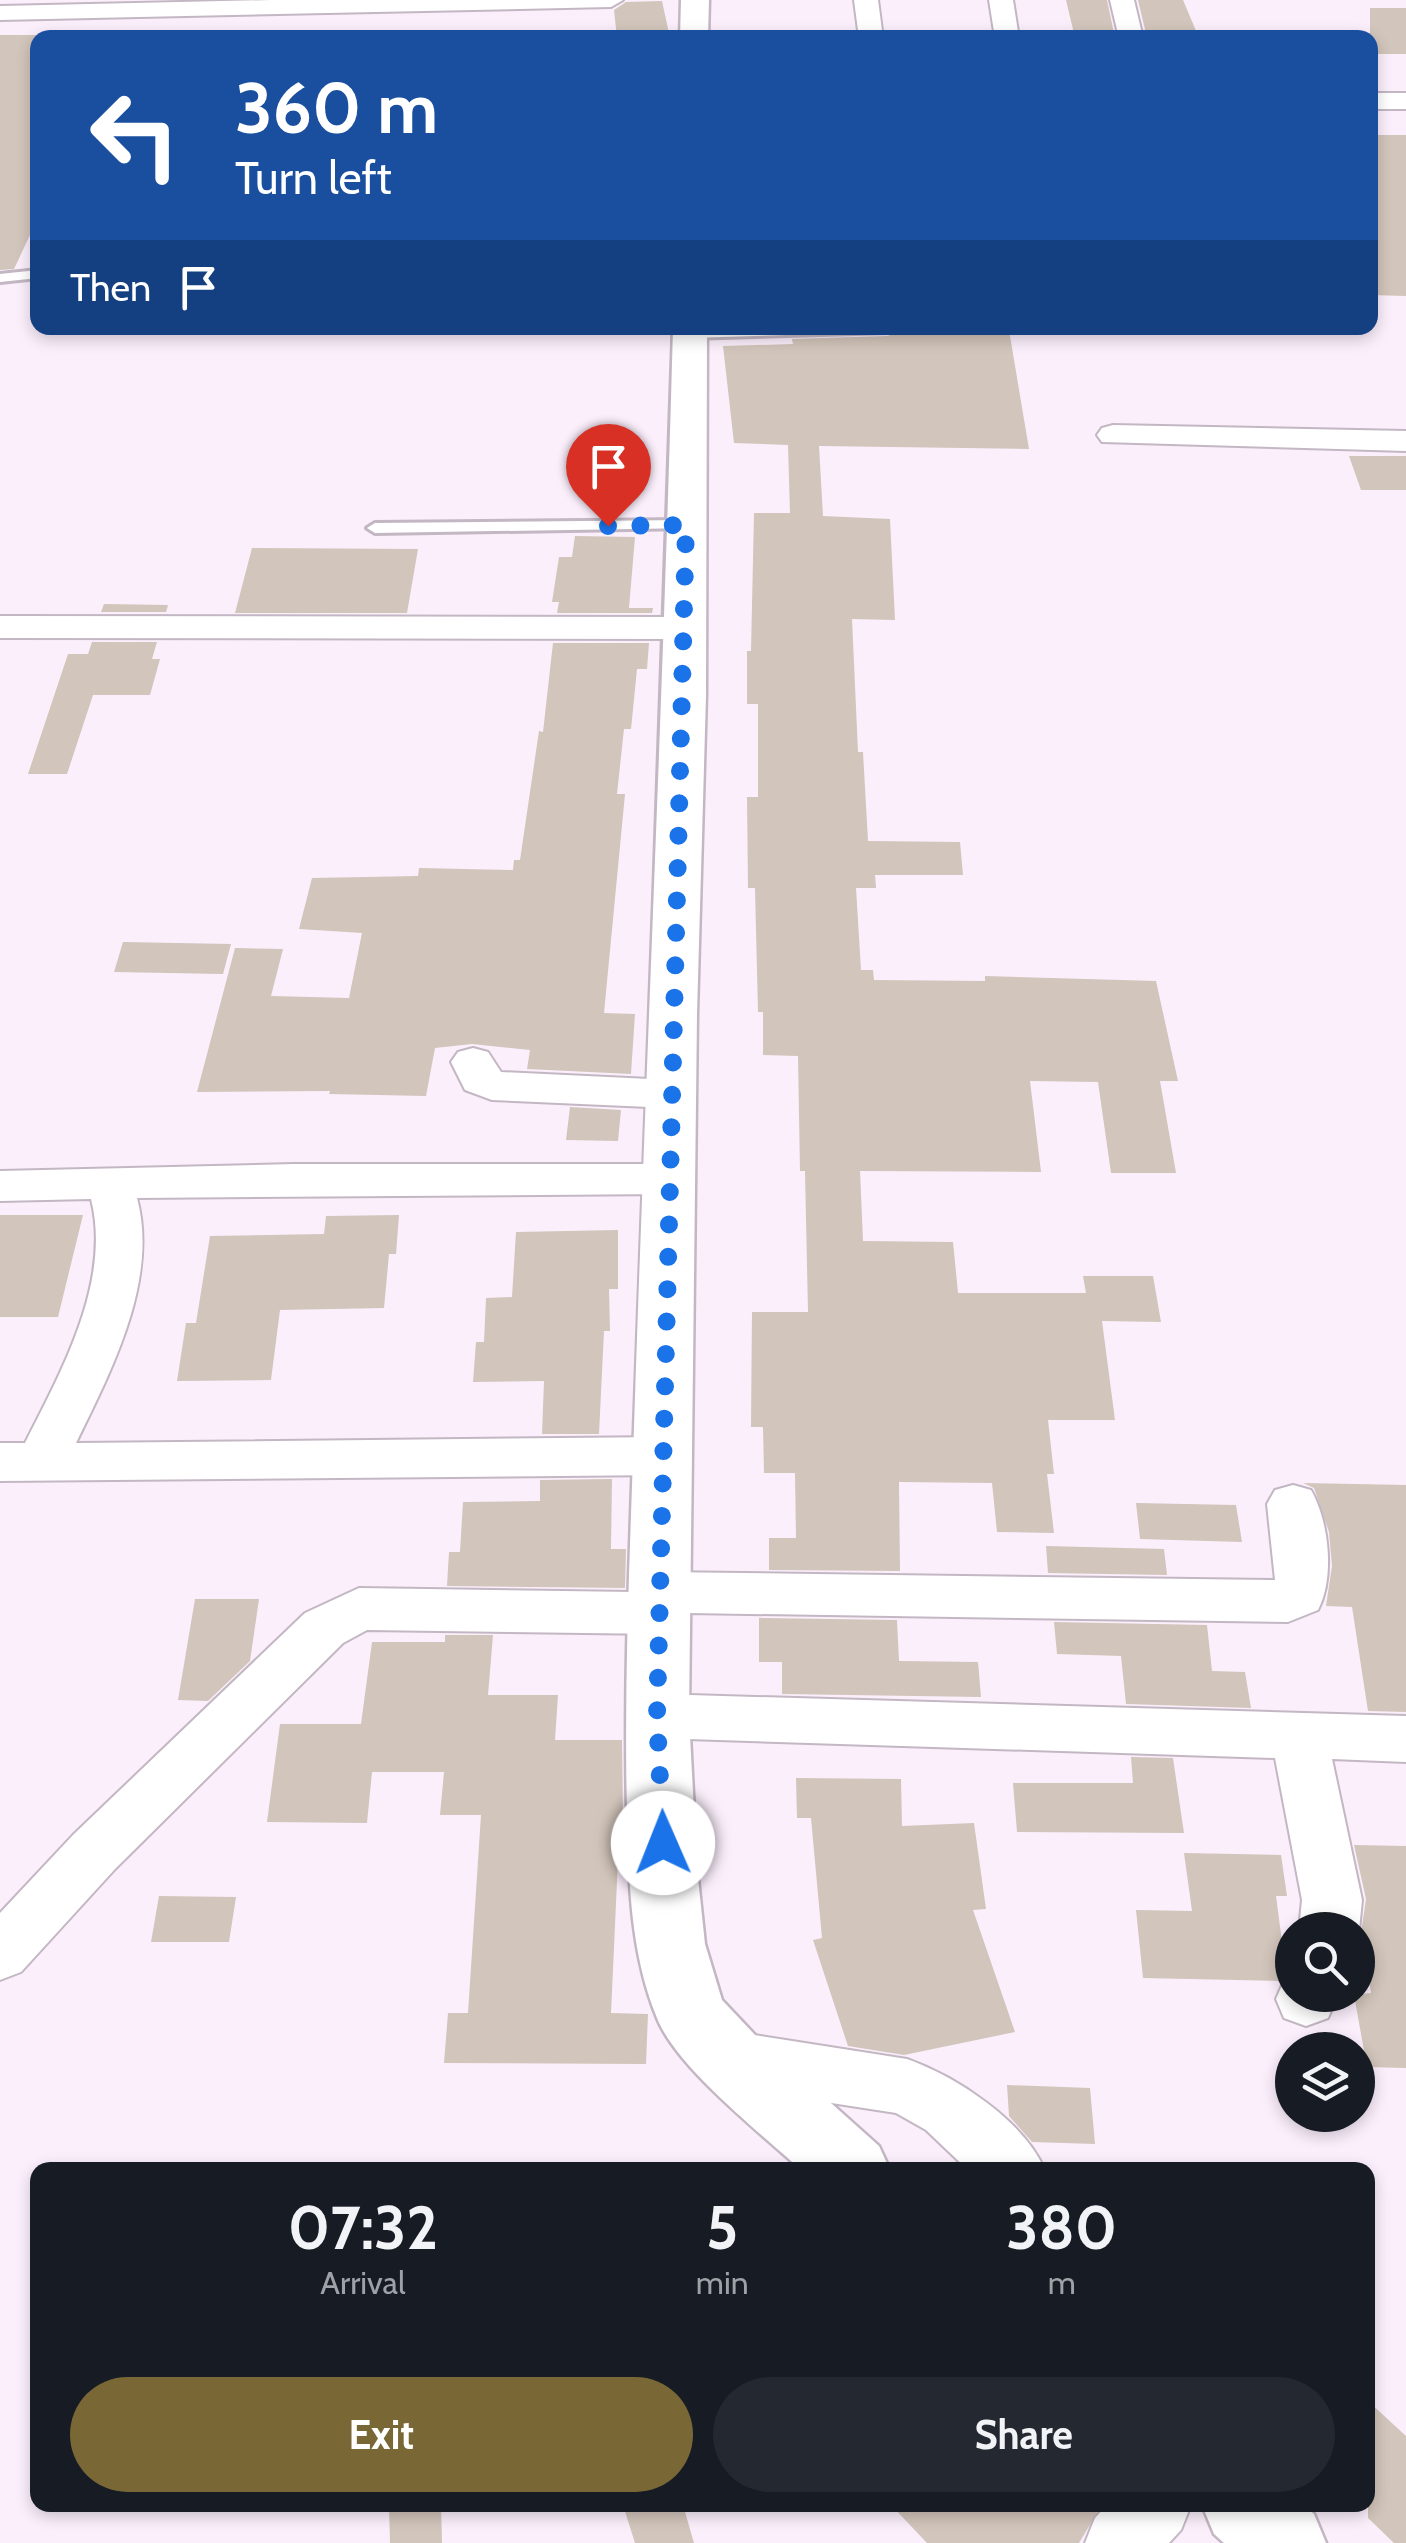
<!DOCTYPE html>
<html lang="en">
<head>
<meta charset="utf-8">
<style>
	body { margin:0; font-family:Cabin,sans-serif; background:#242831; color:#f1f3f6; height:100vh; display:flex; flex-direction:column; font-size:38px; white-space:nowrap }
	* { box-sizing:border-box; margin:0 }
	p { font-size:32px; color:#9ea1a6 }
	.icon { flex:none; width:55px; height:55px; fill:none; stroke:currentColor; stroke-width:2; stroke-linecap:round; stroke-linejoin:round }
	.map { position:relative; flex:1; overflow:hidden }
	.sheet { position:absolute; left:30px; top:2162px; width:1345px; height:350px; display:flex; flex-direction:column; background:#171b24; border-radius:20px; box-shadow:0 5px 15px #0003 }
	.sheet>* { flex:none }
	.top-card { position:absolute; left:30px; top:30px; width:1348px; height:305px; border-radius:20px; box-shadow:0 5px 15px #0003; background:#1a4fa0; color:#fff; overflow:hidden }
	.buttons { position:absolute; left:1275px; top:1912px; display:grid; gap:20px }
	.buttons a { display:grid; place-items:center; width:100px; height:100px; border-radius:50%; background:#171b24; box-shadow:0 5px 15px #0003; font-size:50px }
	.pin { position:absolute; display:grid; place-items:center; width:85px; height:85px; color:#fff; margin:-102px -42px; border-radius:50% 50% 50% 0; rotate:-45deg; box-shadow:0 0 10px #0007 }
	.pin .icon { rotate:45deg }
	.me { position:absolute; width:110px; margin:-55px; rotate:359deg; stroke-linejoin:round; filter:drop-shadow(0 0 8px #0008) }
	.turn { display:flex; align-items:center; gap:35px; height:210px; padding:0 40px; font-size:45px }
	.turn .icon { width:130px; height:130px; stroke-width:2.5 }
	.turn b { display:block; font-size:70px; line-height:85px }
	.then { display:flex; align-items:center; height:95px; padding:0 40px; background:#0003; gap:20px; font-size:38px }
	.eta { display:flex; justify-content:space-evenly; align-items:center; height:170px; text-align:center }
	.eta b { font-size:60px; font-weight:700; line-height:70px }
	.button { display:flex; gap:20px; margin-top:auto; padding:20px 40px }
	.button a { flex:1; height:115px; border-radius:60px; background:#796836; color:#fff; font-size:40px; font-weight:700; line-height:115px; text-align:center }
	.button a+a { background:#242831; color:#f1f3f6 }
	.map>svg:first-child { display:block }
	.building { fill:#d2c5bb }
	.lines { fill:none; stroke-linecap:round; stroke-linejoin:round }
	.lane-casing { stroke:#c3b7c3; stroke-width:6 }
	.street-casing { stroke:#c3b7c3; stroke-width:4 }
	.primary-casing { stroke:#c3b7c3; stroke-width:5 }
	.lane { fill:#fff; fill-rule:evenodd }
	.street { fill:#fff; fill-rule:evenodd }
	.primary { fill:#fff; fill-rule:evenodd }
	.route { stroke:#1a73e8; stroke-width:18; stroke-dasharray:0 32.4 }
</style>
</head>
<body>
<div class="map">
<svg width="1406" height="2543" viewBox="0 0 1406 2543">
	<rect width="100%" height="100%" fill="#fbeffc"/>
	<path class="building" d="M 1066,0 L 1107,0 L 1115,38 L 1075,38 Z
		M 1138,0 L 1183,0 L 1199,38 L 1147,38 Z
		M 662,1 L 670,38 L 617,38 L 614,10 L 626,2 Z
		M 1370,8 L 1406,8 L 1406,54 L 1370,54 Z
		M 0,35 L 38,35 L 38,218 L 14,269 L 0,270 Z
		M 1370,135 L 1406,135 L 1406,296 L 1370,295 Z
		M 1009,330 L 1029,449 L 819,446 L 823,516 L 890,519 L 895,620 L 852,619 L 858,752 L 863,752 L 868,841 L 960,842 L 963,875 L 875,875 L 876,888 L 856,888 L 861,970 L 873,970 L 874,980 L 985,981 L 985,976 L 1156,981 L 1178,1081 L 1160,1081 L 1176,1173 L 1111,1173 L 1098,1082 L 1030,1081 L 1041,1172 L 860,1171 L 863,1241 L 953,1242 L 958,1293 L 1086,1293 L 1083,1276 L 1153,1276 L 1161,1322 L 1102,1321 L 1115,1420 L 1048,1420 L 1054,1474 L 1047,1474 L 1054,1533 L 997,1532 L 992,1483 L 899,1482 L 900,1571 L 769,1570 L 769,1538 L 796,1538 L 795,1473 L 764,1473 L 763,1427 L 751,1427 L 752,1312 L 808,1312 L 805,1171 L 800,1171 L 798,1056 L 763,1055 L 763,1012 L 758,1012 L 755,888 L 748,888 L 747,797 L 758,797 L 758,704 L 747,704 L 747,651 L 751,651 L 754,513 L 790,513 L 788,445 L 734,443 L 723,346 L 793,344 L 792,339 L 888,336 L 897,331 Z
		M 1349,456 L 1406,456 L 1406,490 L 1361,490 Z
		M 575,536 L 635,537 L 629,608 L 653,608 L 652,613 L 557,613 L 559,602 L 552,602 L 559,557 L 572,557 Z
		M 252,548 L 418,549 L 407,613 L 235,613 Z
		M 104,604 L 168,605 L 166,612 L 101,612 Z
		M 92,642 L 157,642 L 152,659 L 160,659 L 150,695 L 93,695 L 67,774 L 28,774 L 68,654 L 88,654 Z
		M 553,643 L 649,643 L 647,669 L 637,669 L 631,729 L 624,729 L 617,794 L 625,794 L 604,1013 L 635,1014 L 631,1074 L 527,1069 L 530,1050 L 472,1044 L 435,1048 L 426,1096 L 329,1094 L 330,1091 L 197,1092 L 235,948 L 283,949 L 271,996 L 349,998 L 362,933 L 299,929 L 312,878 L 418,876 L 419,868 L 513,870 L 514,860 L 520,860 L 539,731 L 543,732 Z
		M 123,942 L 231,944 L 223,974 L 114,972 Z
		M 570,1107 L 621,1110 L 618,1141 L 566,1140 Z
		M 0,1215 L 83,1215 L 58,1317 L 0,1317 Z
		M 399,1215 L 396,1254 L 389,1254 L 384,1308 L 280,1310 L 271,1380 L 177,1381 L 186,1323 L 196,1323 L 210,1236 L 324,1234 L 326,1216 Z
		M 618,1230 L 618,1289 L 609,1289 L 610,1331 L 604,1331 L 599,1434 L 542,1434 L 544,1381 L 473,1382 L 476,1342 L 484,1342 L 486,1298 L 512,1297 L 516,1232 Z
		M 612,1479 L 611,1549 L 626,1549 L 625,1588 L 447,1586 L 449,1552 L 460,1552 L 463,1502 L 540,1501 L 540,1480 Z
		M 1303,1483 L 1406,1485 L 1406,1712 L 1368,1711 L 1352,1607 L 1326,1606 L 1332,1566 L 1329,1532 L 1314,1488 Z
		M 1136,1503 L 1236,1505 L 1242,1542 L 1140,1539 Z
		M 1046,1546 L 1164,1549 L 1167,1575 L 1048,1573 Z
		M 195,1599 L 259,1599 L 250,1661 L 208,1701 L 178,1700 Z
		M 759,1618 L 897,1620 L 899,1661 L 978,1662 L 981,1697 L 782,1694 L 782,1662 L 759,1662 Z
		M 1054,1622 L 1207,1625 L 1212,1671 L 1245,1672 L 1251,1708 L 1126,1704 L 1121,1656 L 1057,1654 Z
		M 445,1635 L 493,1635 L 488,1695 L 558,1695 L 555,1740 L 622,1740 L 623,1815 L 620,1815 L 611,2013 L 648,2014 L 646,2064 L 444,2063 L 448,2013 L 468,2013 L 481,1815 L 440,1815 L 444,1772 L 372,1772 L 367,1823 L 267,1822 L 280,1724 L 361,1724 L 372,1642 L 445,1642 Z
		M 1131,1757 L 1173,1758 L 1184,1833 L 1017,1832 L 1013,1783 L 1133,1783 Z
		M 796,1778 L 901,1779 L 902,1826 L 974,1823 L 986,1909 L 973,1910 L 1015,2032 L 904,2055 L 848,2046 L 813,1940 L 822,1938 L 811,1818 L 797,1818 Z
		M 1354,1845 L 1406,1846 L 1406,2068 L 1367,2067 L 1354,1995 L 1371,1993 L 1361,1933 L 1366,1899 Z
		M 1184,1853 L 1281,1855 L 1287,1896 L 1276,1896 L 1286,1972 L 1280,1981 L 1143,1978 L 1136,1910 L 1192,1911 Z
		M 159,1896 L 236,1897 L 229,1942 L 151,1942 Z
		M 1007,2085 L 1090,2088 L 1095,2144 L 1032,2142 L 1009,2116 Z
		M 1368,2401 L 1406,2436 L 1406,2543 L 1394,2543 L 1368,2518 Z
		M 389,2505 L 441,2505 L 442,2543 L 390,2543 Z
		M 623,2505 L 683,2505 L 694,2543 L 635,2543 Z
		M 891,2505 L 1102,2505 L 1079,2543 L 927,2543 Z"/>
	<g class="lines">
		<g class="lane-casing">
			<path id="lane" d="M 38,270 L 38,278 L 0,282 L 0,274 Z
				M 763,328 L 895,328 L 888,332 L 689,338 L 682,334 L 689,330 Z
				M 686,520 L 694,525 L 692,528 L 375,533 L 367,528 L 375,523 Z"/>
		</g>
		<g class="street-casing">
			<path id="street" d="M 271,0 L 623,0 L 611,7 L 0,20 L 0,6 Z
				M 854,0 L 878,0 L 883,38 L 859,38 Z
				M 989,0 L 1013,0 L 1019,38 L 995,38 Z
				M 1110,0 L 1134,0 L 1143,38 L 1119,38 Z
				M 1370,93 L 1406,93 L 1406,109 L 1370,109 Z
				M 1113,425 L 1406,431 L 1406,451 L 1102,442 L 1097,435 L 1102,428 Z
				M 0,616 L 683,617 L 696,620 L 701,628 L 696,636 L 683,639 L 0,638 Z
				M 473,1048 L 488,1052 L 501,1072 L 671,1080 L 687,1084 L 693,1094 L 687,1104 L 671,1108 L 492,1100 L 465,1090 L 451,1062 L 458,1052 Z
				M 294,1164 L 671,1164 L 687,1168 L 694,1179 L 687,1190 L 671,1194 L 137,1198 C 159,1280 111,1371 76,1443 L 665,1437 L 683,1443 L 690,1456 L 683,1469 L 665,1475 L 0,1481 L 0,1443 L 25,1443 C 61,1372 112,1281 91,1199 L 0,1201 L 0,1171 Z
				M 1293,1485 L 1311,1490 C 1329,1521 1335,1578 1318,1610 L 1288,1622 L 687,1613 L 679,1628 L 660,1634 L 367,1630 L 343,1643 L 115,1869 L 21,1972 L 0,1980 L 0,1913 L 73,1835 L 305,1613 L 359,1588 L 633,1592 L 641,1578 L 660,1572 L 1275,1580 L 1267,1504 L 1275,1490 Z
				M 657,1694 L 1406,1716 L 1406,1762 L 1332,1759 L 1362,1900 L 1359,1930 L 1299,1930 L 1302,1900 L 1275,1758 L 657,1738 L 637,1732 L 629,1716 L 637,1700 Z
				M 1292,1974 L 1292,1995 L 1338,1995 L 1328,2018 L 1306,2026 L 1284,2018 L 1276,1999 L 1286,1976 Z
				M 735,2032 L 907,2059 C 957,2077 1023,2120 1045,2170 L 968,2170 L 926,2130 L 896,2113 L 735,2088 L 713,2080 L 704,2060 L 713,2040 Z
				M 1107,2505 L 1191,2505 L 1181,2530 L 1169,2543 L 1085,2543 L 1095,2518 Z"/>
		</g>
		<g class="primary-casing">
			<path id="primary" d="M 681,0 L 709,0 L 708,38 L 680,38 Z
				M 673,328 L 707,328 L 706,695 L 697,1014 L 689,1716 L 697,1869 L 705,1944 L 722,2000 L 756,2036 L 879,2146 L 890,2170 L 801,2170 C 760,2132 677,2068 657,2018 C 630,1952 629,1881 627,1811 C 624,1693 629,1575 633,1457 C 645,1081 663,704 673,328 Z
				M 1202,2505 L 1304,2505 L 1314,2514 L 1326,2543 L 1224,2543 L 1214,2534 Z"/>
		</g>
		<use href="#lane" class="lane"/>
		<use href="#street" class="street"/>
		<use href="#primary" class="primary"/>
	</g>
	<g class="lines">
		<path class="route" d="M 608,526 L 686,525 L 657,1716 L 663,1843"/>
	</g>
</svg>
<div class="buttons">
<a><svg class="icon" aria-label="search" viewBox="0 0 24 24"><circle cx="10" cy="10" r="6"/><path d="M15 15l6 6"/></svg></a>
<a><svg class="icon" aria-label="layers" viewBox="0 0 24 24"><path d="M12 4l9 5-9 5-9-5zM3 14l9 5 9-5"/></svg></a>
</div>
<div class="pin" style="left:608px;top:526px;background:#d93025"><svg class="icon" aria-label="arrive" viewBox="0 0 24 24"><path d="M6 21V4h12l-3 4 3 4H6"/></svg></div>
<svg class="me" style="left:663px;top:1843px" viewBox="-20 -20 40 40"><circle r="19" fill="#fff"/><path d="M0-13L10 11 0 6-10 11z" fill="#1a73e8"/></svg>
<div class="top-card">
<div class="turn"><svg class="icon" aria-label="left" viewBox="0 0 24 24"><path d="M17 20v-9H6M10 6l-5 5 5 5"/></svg><div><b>360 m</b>Turn left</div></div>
<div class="then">Then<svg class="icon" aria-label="arrive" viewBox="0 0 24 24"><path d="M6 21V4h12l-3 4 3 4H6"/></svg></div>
</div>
<section class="sheet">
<div class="eta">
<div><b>07:32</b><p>Arrival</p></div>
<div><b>5</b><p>min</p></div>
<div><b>380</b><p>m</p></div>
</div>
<div class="button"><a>Exit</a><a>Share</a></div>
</section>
</div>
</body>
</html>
